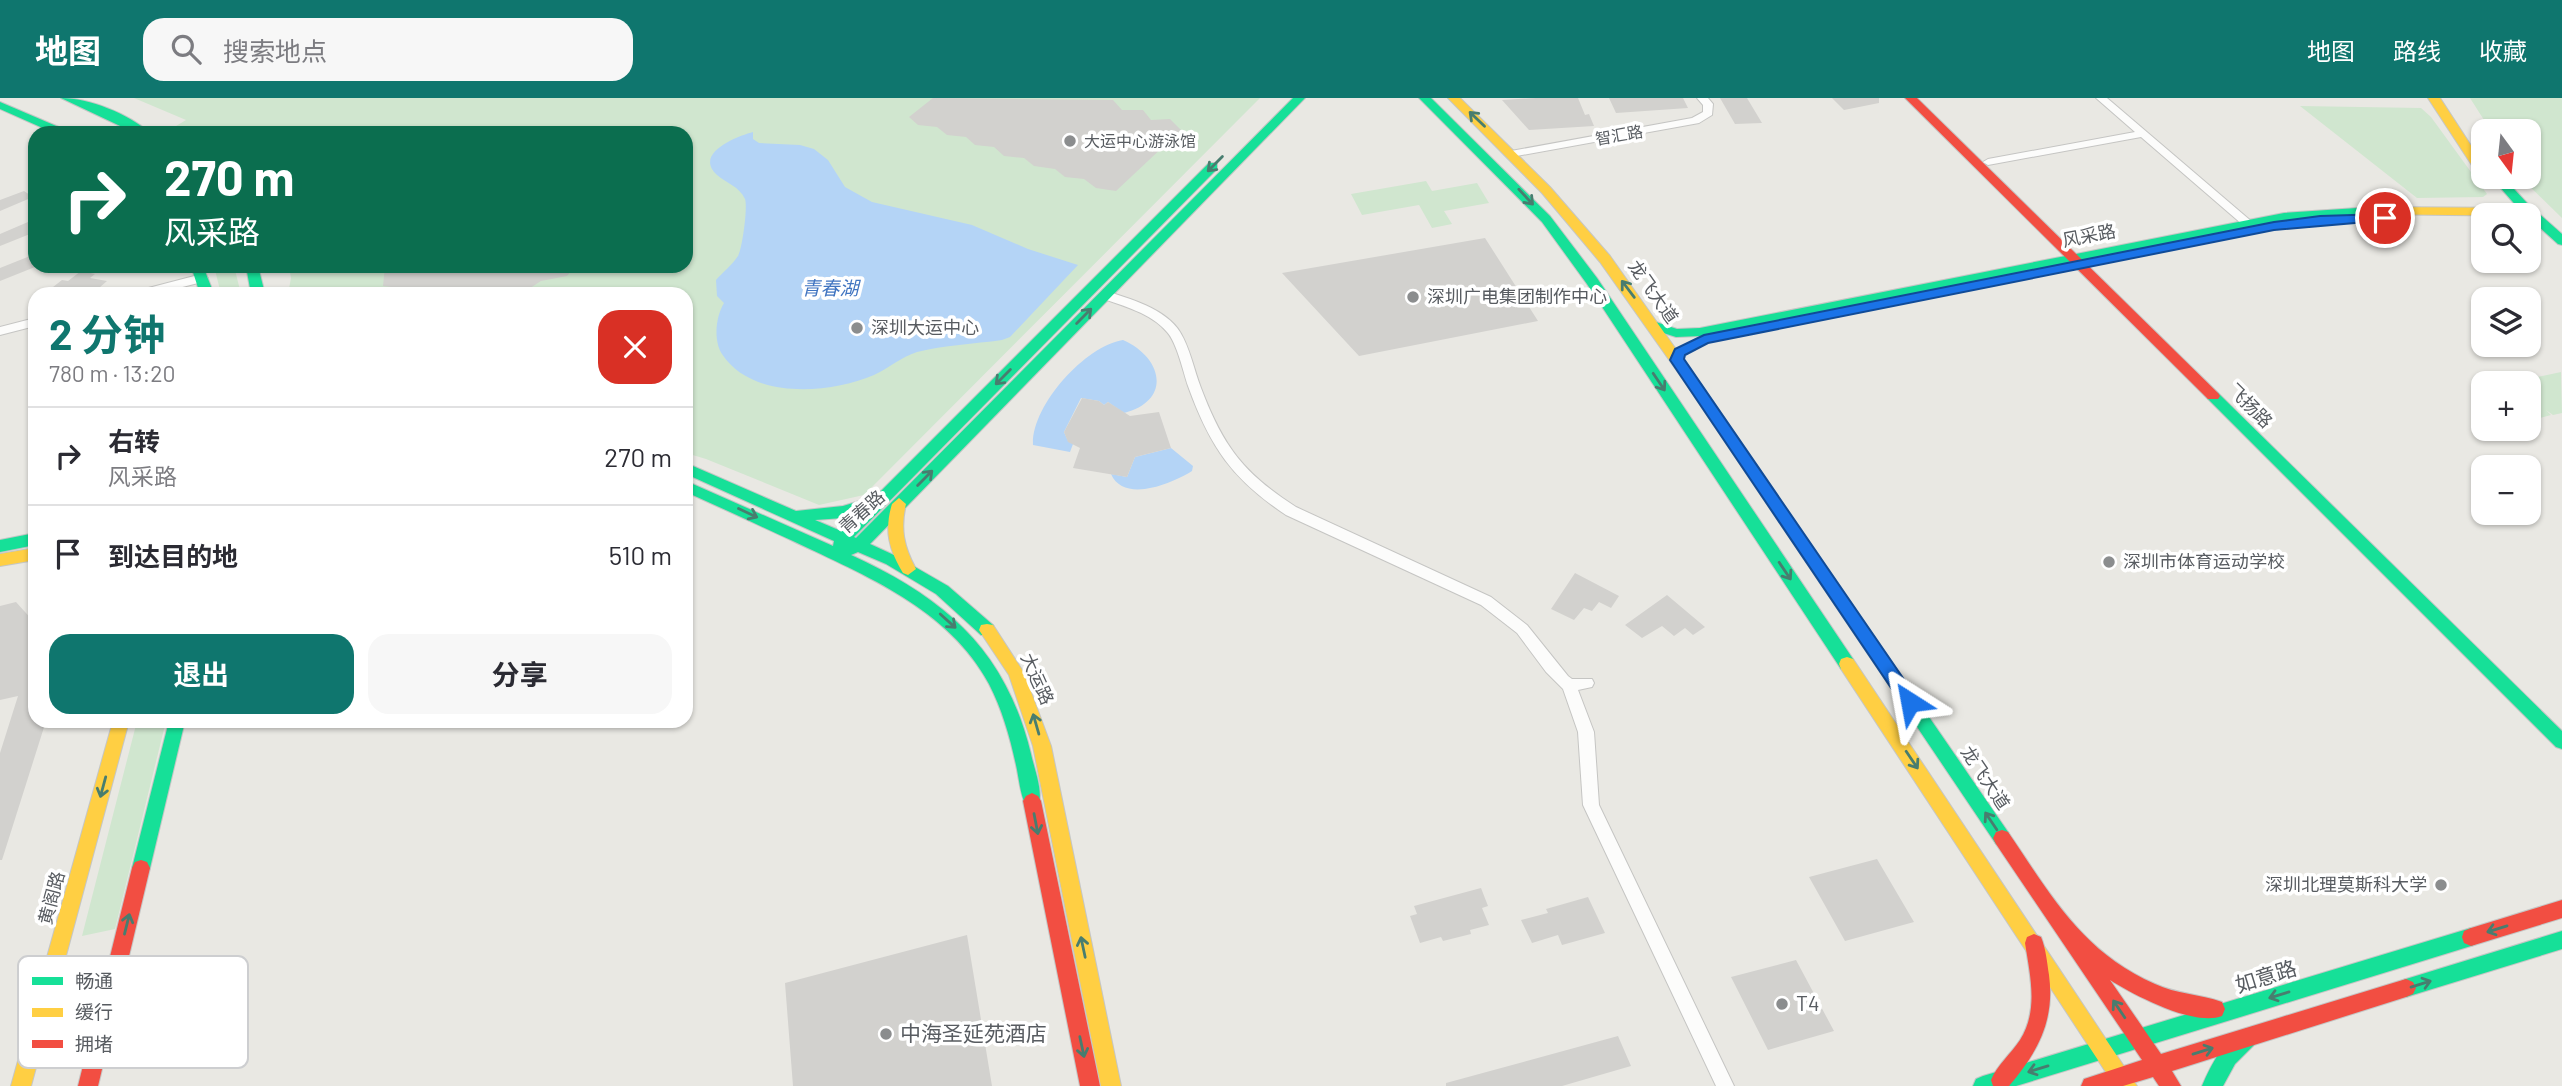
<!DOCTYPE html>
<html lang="zh">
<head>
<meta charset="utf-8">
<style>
	body { margin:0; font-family:Barlow,"Noto Sans SC",sans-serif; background:#f7f7f7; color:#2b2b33; height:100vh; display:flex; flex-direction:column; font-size:26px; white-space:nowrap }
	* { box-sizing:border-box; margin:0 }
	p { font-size:23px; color:#7c7c81 }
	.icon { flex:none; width:38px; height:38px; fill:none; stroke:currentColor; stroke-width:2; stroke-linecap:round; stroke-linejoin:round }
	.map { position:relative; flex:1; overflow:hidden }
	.sheet { position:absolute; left:28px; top:189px; width:665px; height:441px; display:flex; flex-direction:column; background:#fff; border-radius:21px; box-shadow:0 2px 5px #0004 }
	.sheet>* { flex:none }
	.guide { position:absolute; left:28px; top:28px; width:665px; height:147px; border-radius:21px; box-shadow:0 2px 5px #0004; background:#0b6e4f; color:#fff; overflow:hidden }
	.needle { width:46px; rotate:165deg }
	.buttons { position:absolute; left:2471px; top:21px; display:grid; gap:14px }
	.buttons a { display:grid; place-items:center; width:70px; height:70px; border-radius:14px; background:#fff; box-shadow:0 2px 5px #0004; font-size:35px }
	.pin { position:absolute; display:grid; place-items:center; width:60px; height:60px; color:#fff; margin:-30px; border:4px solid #fff; border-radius:50%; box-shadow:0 2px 7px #0007 }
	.me { position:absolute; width:77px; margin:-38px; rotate:326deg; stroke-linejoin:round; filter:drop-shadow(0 0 5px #0008) }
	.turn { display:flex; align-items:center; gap:24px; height:147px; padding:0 21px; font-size:32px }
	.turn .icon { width:91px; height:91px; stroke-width:2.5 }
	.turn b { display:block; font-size:49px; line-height:60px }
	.round { display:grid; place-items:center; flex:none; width:74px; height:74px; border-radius:21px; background:#f7f7f7 }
	.head { display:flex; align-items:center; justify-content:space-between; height:119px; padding:0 21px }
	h1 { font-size:42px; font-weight:700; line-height:52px; color:#0f766e }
	.primary-button { display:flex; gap:14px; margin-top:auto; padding:14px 21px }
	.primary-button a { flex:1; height:80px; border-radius:21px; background:#0f766e; color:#fff; font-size:28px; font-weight:700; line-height:80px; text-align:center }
	.primary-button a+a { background:#f7f7f7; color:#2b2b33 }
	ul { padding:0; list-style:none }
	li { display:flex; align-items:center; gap:21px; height:98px; padding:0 21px; border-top:2px solid #e1e1e2 }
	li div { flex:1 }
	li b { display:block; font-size:26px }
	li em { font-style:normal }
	header { display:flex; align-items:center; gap:42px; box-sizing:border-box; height:98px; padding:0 35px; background:#0f766e; color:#fff }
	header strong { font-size:33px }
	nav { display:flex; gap:38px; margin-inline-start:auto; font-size:24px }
	.search { width:490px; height:63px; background:#f7f7f7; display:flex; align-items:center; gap:18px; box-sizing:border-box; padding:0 24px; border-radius:21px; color:#7c7c81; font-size:26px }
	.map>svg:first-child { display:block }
	.green { fill:#d0e6cf }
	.water { fill:#b4d4f6 }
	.building { fill:#d2d1ce }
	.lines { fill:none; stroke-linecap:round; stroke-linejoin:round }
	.street-casing { stroke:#c5c5c3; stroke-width:2 }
	.fast-casing { stroke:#c5c6c5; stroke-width:2 }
	.slow-casing { stroke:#c5c6c5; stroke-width:2 }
	.jam-casing { stroke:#c5c6c5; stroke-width:2 }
	.street { fill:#fcfcfb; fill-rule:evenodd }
	.fast { fill:#16e098; fill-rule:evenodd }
	.slow { fill:#ffcf43; fill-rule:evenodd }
	.jam { fill:#f24e42; fill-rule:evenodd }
	.oneway { stroke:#487d6f }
	.route { fill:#1a73e8; stroke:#114b97; stroke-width:2 }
	.poi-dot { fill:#8b8d8e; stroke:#fff; stroke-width:2.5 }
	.labels { text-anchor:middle; stroke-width:7; stroke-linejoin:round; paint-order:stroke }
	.far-street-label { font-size:16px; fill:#585c61; stroke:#fff }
	.far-poi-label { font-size:16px; fill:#585c61; stroke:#fff; text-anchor:start }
	.street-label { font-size:18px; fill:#585c61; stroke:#fff }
	.poi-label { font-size:18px; fill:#585c61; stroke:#fff; text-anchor:start }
	.water-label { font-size:19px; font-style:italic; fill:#4175c1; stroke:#fff }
	.near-street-label { font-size:21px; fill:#585c61; stroke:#fff }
	.near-poi-label { font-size:21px; fill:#585c61; stroke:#fff; text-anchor:start }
	.key { fill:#fff; stroke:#cdced0; stroke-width:2 }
	.key-label { font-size:19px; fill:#585c61 }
</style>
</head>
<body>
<header>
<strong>地图</strong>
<div class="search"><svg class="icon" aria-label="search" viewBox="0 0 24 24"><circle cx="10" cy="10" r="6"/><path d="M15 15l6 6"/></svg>搜索地点</div>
<nav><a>地图</a><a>路线</a><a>收藏</a></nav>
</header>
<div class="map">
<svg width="2562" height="988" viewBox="0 0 2562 988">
	<rect width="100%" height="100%" fill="#e9e8e3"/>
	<path class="green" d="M 134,0 L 1260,0 L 864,397 L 819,407 L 706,361 L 686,355 L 686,196 L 288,196 L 291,180 L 289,168 L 686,168 L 686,35 L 189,35 L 176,28 L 186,22 Z
		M 2470,0 L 2562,0 L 2562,120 L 2520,79 L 2529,79 L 2529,33 L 2491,33 Z
		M 2300,8 L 2421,10 L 2431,19 L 2487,96 L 2483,99 L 2417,100 Z
		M 1426,83 L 1432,93 L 1477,85 L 1489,105 L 1444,113 L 1452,126 L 1432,130 L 1419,107 L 1362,117 L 1351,96 Z
		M 214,168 L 234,168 L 241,196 L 221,196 Z
		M 2561,274 L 2562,315 L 2553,317 L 2546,312 L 2551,317 L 2529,323 L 2529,285 L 2513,284 Z
		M 137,623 L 166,623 L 115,831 L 82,838 Z"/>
	<path class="water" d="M 753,34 L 753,41 L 759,45 L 800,47 L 814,51 L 828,62 L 845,89 L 872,104 L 972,127 L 1028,151 L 1078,167 L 1010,239 L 1002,242 C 974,246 944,247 917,254 C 901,259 889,270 874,277 C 829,296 752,302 722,256 C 713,242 716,218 724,205 L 717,198 L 716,182 C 723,174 732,167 738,158 C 742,152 748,109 745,101 C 739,88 726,85 717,77 C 693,55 738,38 753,34 Z
		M 1123,242 C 1162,259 1173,302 1124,315 L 1108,304 L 1104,307 L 1099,303 L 1081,300 L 1064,334 L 1068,343 L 1073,346 L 1070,354 L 1033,347 C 1031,308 1085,248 1123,242 Z
		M 1171,350 L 1193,368 L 1192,373 C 1173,385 1124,406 1111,376 L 1127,379 L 1135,359 Z"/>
	<path class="building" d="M 933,0 L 1113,2 L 1122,12 L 1143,12 L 1151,22 L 1170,21 L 1181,32 L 1116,93 L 1096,90 L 1084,81 L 1065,79 L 1055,71 L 1034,68 L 1024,60 L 1004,58 L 994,49 L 975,47 L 966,39 L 947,37 L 937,29 L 918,27 L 909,19 Z
		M 1536,0 L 1578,0 L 1585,17 L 1589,16 L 1594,28 L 1529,32 L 1502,2 Z
		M 1609,0 L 1683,0 L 1688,10 L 1616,15 Z
		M 1720,0 L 1747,0 L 1762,25 L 1735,26 Z
		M 1832,0 L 1879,0 L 1879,5 L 1844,12 Z
		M 24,93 L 33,99 L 0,113 L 0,102 Z
		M 35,121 L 35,134 L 0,148 L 0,136 Z
		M 1485,140 L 1538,223 L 1359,258 L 1282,175 Z
		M 35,156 L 35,169 L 0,183 L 0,170 Z
		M 385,168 L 575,168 L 567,178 L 541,183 L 521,196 L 412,196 L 408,191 L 383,188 Z
		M 81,173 L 95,176 L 90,180 L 107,183 L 92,196 L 66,191 L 60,196 L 44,196 L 62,182 L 68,183 Z
		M 1082,300 L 1099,303 L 1104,307 L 1108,304 L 1130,318 L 1159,314 L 1171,350 L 1135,359 L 1127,379 L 1073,370 L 1080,350 L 1068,344 L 1064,334 Z
		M 1575,475 L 1619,498 L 1611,510 L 1599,504 L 1592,513 L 1584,510 L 1574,522 L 1551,511 Z
		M 1667,497 L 1705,529 L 1693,537 L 1685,530 L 1674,538 L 1662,528 L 1642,540 L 1625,527 Z
		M 16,504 L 35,525 L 35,623 L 46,623 L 2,762 L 0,762 L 0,655 L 18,598 L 0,602 L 0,508 Z
		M 1877,761 L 1914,824 L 1845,843 L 1809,779 Z
		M 1481,790 L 1488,808 L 1482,810 L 1489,827 L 1470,832 L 1471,836 L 1443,843 L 1441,839 L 1420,845 L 1410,818 L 1417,816 L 1414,808 Z
		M 1588,799 L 1605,835 L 1562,847 L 1558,837 L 1532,845 L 1521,822 L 1548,815 L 1546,811 Z
		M 967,837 L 992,988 L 793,988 L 785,885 Z
		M 1796,862 L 1834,933 L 1768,952 L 1731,879 Z
		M 1618,938 L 1631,968 L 1562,988 L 1446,988 L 1446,985 Z"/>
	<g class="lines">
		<g class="street-casing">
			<path id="street" d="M 1697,0 L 1708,0 L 1713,6 L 1712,17 L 1699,25 L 1511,59 L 1506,56 L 1511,53 L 1692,20 L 1703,14 L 1703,7 Z
				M 2096,0 L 2107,0 L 2251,123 L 2251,127 L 2243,127 L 2141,39 L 1988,67 L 1983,64 L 1988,61 L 2135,34 Z
				M 202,176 L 208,180 L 206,183 L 155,196 L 135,196 L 137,193 Z
				M 1105,193 C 1129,200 1166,211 1180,234 C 1190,250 1194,272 1201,290 C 1223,348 1243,375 1296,409 L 1491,499 L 1527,527 L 1568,578 L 1572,581 L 1592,581 L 1594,585 L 1592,589 L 1578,592 L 1594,634 L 1599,707 L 1734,988 L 1716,988 L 1583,707 L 1578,634 L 1563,591 L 1546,574 L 1517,535 L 1481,507 L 1286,417 C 1232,381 1210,349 1188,288 C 1183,273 1177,245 1167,234 C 1151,215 1123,208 1101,200 L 1101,194 Z
				M 35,220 L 35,228 L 0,237 L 0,229 Z"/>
		</g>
		<g class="fast-casing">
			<path id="fast" d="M 61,0 C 89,0 129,16 150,35 L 135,35 Z
				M 1293,0 L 1305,0 L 870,446 L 896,458 L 948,488 L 993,527 L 995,532 L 993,537 L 981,537 L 936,496 L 886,466 L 858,454 L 851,457 C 945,500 1006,552 1031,656 C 1034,670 1044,695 1038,708 L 1032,711 L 1026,708 C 1020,696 1019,680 1016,667 C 1010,639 1002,611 989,586 C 949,511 866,478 793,443 C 758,427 722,410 686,394 L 686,383 L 833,448 L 834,443 L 686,376 L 686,365 L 796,413 L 843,408 L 876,398 L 1209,65 L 1217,65 L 1217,71 L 854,439 L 856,440 ZM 859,414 L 841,433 L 815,422 L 843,420 Z
				M 1419,0 L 1431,0 L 1550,118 L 1597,180 L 1853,561 L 1855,566 L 1853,571 L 1841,571 L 1587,186 L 1542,124 Z
				M 0,4 L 68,33 L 70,35 L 54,35 L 0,11 Z
				M 2491,79 L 2503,79 L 2527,105 L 2562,136 L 2562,147 L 2558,146 L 2519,111 Z
				M 2372,109 L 2376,110 L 2376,116 L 2284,123 L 1700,238 L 1676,239 L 1648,230 L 1646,227 L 1653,223 L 1677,231 L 1700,230 L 2284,115 Z
				M 191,168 L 203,168 L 214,196 L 200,196 Z
				M 246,168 L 258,168 L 265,196 L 251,196 Z
				M 1687,272 L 1692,274 L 2008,734 L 2011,740 L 2008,746 L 2002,748 L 1996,746 L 1682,280 L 1680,277 L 1682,274 Z
				M 2213,293 L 2218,295 L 2562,633 L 2562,651 L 2556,649 L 2208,301 L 2206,298 Z
				M 35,435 L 35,447 L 0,454 L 0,442 Z
				M 169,623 L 185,623 L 150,770 L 147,776 L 141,778 L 135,776 L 132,770 Z
				M 2471,830 L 2478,833 L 2480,839 L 2478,845 L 2471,848 L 2016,988 L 1973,988 L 1976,981 L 1983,978 Z
				M 2562,833 L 2562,851 L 2406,899 L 2399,896 L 2396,890 L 2399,884 L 2406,881 Z
				M 2247,930 L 2254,933 L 2257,940 L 2254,947 L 2235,966 L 2223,988 L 2202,988 C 2211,967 2225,939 2247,930 Z"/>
		</g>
		<g class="slow-casing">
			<path id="slow" d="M 1448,0 L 1460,0 L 1550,89 L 1610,158 L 1692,274 L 1694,277 L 1692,280 L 1682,280 L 1600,164 L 1542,95 Z
				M 2428,0 L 2440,0 L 2483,66 L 2483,79 L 2479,78 Z
				M 2372,109 L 2530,110 L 2536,114 L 2530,118 L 2368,116 L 2368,110 Z
				M 899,400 L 906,406 C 900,431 904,449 916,471 L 908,477 L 903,475 C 889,452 884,432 892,406 Z
				M 35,450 L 35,462 L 0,468 L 0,456 Z
				M 987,526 L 993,527 L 1024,575 L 1051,648 L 1121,988 L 1101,988 L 1033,648 L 1009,577 L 979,532 L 981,527 Z
				M 1847,559 L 1853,561 L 2137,988 L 2115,988 L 1841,571 L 1839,566 L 1841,561 Z
				M 113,623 L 129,623 L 31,988 L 11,988 Z"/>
		</g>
		<g class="jam-casing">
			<path id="jam" d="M 1905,0 L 1917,0 L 2218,295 L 2220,298 L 2218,301 L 2208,301 Z
				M 1032,695 L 1038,698 L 1041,703 L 1100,988 L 1080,988 L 1023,703 L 1026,698 Z
				M 2002,732 L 2008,734 C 2051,797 2082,854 2155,886 C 2176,896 2200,896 2222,904 L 2225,911 L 2222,918 C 2194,929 2134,897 2110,882 L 2161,956 L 2406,881 L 2413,884 L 2416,890 L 2413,896 L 2406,899 L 2172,973 L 2181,988 L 2159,988 L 2153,979 L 2123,988 L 2081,988 L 2084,981 L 2142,962 L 1996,746 L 1993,740 L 1996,734 Z
				M 141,762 L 147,764 L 150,770 L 98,988 L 78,988 L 132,770 L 135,764 Z
				M 2562,802 L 2562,820 L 2471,848 L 2464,845 L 2462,839 L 2464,833 L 2471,830 Z
				M 2034,836 L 2041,839 C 2046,851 2047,864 2049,877 C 2055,922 2038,954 2009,988 L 1993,988 L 1991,982 C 1997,967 2011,956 2020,942 C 2039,912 2030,877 2025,845 L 2027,839 Z"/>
		</g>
		<use href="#street" class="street"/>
		<use href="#fast" class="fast"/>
		<use href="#slow" class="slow"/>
		<use href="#jam" class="jam"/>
	</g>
	<defs><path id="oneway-shaft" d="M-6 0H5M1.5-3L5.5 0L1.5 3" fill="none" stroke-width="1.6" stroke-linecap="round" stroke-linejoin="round" transform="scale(1.75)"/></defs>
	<g class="oneway">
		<use href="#oneway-shaft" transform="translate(1477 21) rotate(-136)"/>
		<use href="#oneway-shaft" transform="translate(1215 66) rotate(135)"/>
		<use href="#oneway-shaft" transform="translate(1526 99) rotate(47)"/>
		<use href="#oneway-shaft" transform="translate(1628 191) rotate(-127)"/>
		<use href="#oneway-shaft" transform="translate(1084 218) rotate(-45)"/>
		<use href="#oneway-shaft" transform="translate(1003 279) rotate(135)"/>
		<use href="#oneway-shaft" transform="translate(1659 284) rotate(56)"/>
		<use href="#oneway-shaft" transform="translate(925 380) rotate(-45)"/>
		<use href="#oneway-shaft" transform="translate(748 415) rotate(25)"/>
		<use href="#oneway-shaft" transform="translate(1785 473) rotate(56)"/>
		<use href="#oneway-shaft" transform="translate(948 523) rotate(42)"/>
		<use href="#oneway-shaft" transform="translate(1036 626) rotate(-106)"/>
		<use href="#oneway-shaft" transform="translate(1912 662) rotate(56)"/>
		<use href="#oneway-shaft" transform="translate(103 689) rotate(105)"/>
		<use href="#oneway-shaft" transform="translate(1991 723) rotate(-124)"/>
		<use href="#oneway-shaft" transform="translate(1036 726) rotate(79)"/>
		<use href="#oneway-shaft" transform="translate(127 826) rotate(-76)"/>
		<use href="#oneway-shaft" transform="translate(2497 831) rotate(163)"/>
		<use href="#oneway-shaft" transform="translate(1083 849) rotate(-102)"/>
		<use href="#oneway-shaft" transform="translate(2421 886) rotate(-17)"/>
		<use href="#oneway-shaft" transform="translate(2279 897) rotate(163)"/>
		<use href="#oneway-shaft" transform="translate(2119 911) rotate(-124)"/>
		<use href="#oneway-shaft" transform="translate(1082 949) rotate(78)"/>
		<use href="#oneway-shaft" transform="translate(2203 953) rotate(-17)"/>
		<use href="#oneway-shaft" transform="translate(2038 971) rotate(163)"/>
	</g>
	<path class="route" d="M 2385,116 L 2389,117 L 2389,122 L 2274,132 L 1708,245 L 1685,257 L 1684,261 L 1916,599 L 1918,604 L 1916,609 L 1904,609 L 1670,262 L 1675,251 L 1704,237 L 2274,124 L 2320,118 Z"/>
	<g class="poi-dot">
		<circle cx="1070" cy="43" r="7"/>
		<circle cx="1413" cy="199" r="7"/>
		<circle cx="857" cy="230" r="7"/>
		<circle cx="2109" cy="464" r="7"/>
		<circle cx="2441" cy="787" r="7"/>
		<circle cx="1782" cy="906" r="7"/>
		<circle cx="886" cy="936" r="7"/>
	</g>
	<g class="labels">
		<g class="far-street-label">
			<text transform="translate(1619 37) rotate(-10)" y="6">智汇路</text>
		</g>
		<g class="far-poi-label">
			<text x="1084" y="49">大运中心游泳馆</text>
		</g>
		<g class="street-label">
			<text transform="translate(2089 138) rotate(-11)" y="6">风采路</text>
			<text transform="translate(1653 194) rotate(55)" y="6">龙飞大道</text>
			<text transform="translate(2250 308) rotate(45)" y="6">飞扬路</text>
			<text transform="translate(862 414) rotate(-42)" y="6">青春路</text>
			<text transform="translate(1037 581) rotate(66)" y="6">大运路</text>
			<text transform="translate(1985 680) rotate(56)" y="6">龙飞大道</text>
			<text transform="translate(52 800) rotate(-75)" y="6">黄阁路</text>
		</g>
		<g class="poi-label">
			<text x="1427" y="205">深圳广电集团制作中心</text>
			<text x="871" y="236">深圳大运中心</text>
			<text x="2123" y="470">深圳市体育运动学校</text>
			<text x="2427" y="793" text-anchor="end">深圳北理莫斯科大学</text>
		</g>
		<g class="water-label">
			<text x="830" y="197">青春湖</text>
		</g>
		<g class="near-street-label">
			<text transform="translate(2266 879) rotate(-17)" y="7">如意路</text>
		</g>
		<g class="near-poi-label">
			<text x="1796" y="913">T4</text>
			<text x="900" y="943">中海圣延苑酒店</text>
		</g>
	</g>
	<rect x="18" y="858" width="230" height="112" rx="10" class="key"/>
	<rect x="32" y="879" width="31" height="8" fill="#16e098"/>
	<rect x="32" y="910" width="31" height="9" fill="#ffcf43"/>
	<rect x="32" y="942" width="31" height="8" fill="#f24e42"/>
	<g class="key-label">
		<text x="75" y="890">畅通</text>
		<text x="75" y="921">缓行</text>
		<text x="75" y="953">拥堵</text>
	</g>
</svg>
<div class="buttons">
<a><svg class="needle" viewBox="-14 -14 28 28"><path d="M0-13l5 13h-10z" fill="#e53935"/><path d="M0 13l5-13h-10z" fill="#7c7c81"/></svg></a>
<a><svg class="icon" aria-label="search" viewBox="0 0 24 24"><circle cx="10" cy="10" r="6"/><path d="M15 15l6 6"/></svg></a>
<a><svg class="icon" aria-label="layers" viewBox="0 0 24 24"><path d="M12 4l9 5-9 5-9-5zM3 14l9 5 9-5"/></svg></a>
<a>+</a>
<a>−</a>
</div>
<div class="pin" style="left:2385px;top:120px;background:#d93025"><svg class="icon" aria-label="arrive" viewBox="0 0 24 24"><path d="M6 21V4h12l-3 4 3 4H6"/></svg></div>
<svg class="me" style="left:1910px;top:604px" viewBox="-20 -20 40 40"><path d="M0-17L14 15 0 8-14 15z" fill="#1a73e8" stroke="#fff" stroke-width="4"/></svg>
<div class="guide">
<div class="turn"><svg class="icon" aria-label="right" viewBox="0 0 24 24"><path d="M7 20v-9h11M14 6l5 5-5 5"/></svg><div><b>270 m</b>风采路</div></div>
</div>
<section class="sheet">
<div class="head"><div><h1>2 分钟</h1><p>780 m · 13:20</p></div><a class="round" style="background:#d93025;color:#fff"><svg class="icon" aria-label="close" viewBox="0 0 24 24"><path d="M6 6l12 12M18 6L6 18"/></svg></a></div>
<ul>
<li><svg class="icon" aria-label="right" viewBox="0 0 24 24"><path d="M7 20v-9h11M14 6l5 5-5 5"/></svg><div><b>右转</b><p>风采路</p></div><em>270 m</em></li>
<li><svg class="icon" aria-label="arrive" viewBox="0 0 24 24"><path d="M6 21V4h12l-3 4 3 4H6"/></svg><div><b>到达目的地</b></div><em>510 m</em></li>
</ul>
<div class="primary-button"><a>退出</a><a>分享</a></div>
</section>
</div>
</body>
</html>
